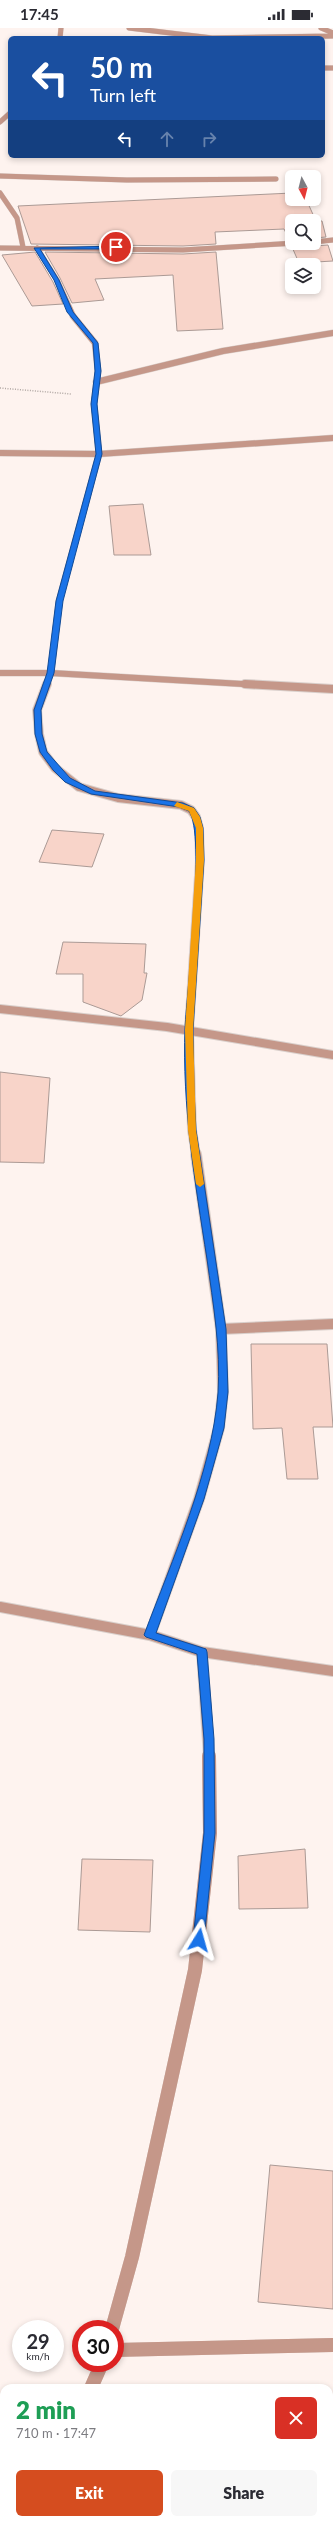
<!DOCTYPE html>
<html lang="en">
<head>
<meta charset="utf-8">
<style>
	body { margin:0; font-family:Lato,sans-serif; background:#f7f7f7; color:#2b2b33; height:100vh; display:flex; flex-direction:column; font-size:15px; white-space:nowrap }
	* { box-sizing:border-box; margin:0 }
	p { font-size:13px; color:#7c7c81 }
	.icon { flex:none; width:22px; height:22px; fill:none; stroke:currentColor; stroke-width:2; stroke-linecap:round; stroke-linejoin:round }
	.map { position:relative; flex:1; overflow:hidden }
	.drawer { position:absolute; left:0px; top:2356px; width:333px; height:140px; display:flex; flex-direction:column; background:#fff; border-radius:12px 12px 0 0; box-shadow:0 2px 6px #0003 }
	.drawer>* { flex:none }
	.banner { position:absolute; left:8px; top:8px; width:317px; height:122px; border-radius:6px; box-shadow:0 2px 6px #0003; background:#1a4fa0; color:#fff; overflow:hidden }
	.needle { width:26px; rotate:173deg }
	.fabs { position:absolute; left:285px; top:142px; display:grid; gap:8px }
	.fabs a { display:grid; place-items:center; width:36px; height:36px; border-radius:6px; background:#fff; box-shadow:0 2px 6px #0003; font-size:20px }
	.speed { position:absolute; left:12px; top:2292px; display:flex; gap:8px; font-size:20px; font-weight:700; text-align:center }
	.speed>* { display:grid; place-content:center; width:52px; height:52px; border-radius:50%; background:#fff; box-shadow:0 2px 6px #0003; line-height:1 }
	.speed small { font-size:10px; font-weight:400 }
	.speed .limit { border:6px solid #d22; background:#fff; color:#111 }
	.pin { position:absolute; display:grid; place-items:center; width:34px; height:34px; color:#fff; margin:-17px; border:2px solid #fff; border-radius:50%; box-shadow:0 1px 4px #0007 }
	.me { position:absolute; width:44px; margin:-22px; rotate:8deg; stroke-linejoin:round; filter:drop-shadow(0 0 3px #0008) }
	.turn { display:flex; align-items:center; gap:14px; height:84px; padding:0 16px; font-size:18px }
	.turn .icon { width:52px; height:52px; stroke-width:2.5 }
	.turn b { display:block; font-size:28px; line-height:34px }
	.lanes { display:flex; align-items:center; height:38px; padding:0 16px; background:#0003; justify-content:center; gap:20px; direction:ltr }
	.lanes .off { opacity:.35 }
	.round { display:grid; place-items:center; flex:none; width:42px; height:42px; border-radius:6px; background:#f7f7f7 }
	.overview { display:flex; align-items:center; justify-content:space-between; height:68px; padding:0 16px }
	h1 { font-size:24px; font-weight:800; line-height:30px; color:#1e9e55 }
	.button { display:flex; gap:8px; margin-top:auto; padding:8px 16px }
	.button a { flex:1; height:46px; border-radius:6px; background:#d54d1f; color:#fff; font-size:16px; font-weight:800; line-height:46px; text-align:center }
	.button a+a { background:#f7f7f7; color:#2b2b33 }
	.status { display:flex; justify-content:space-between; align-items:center; height:28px; padding:0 20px; background:#fff; direction:ltr }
	.status svg { height:11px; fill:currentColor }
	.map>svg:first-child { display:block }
	.building { fill:#f8d4c9; stroke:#ab9a95 }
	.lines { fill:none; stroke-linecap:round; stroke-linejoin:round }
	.minor-far4-casing { stroke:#d9cfcb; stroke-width:5.5 }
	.minor-far3-casing { stroke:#d9cfcb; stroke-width:7 }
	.minor-far2-casing { stroke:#d9cfcb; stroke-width:10 }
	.minor-far1-casing { stroke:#d9cfcb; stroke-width:12 }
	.minor-casing { stroke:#d9cfcb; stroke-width:14 }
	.path { stroke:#b0a7a3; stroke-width:1.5; stroke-dasharray:1 1.5; stroke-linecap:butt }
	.minor-far4 { stroke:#c59789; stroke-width:5 }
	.minor-far3 { stroke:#c59789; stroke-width:6 }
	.minor-far2 { stroke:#c59789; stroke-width:8 }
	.minor-far1 { stroke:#c59789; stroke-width:10 }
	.minor { stroke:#c59789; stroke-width:14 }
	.route { fill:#1a73e8; stroke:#114b97 }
	.slow { fill:#f59e0b }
</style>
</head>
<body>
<div class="status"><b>17:45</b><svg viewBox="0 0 49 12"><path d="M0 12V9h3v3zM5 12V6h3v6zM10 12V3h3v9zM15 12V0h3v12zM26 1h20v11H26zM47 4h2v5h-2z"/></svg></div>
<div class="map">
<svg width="333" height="2496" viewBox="0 0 333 2496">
	<rect width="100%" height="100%" fill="#fef3ef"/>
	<path class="building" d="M 292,165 L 292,171 L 306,171 L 316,193 L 322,193 L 326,209 L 314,210 L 314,193 L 292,193 L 292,211 L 289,211 L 284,201 L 215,204 L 216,216 L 183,218 L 31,216 L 18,178 Z
		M 300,215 L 310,215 L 314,218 L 328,217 L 333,233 L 299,235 L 292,219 L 298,219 Z
		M 35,224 L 53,254 L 63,276 L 32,278 L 2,227 Z
		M 45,224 L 183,226 L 216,224 L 223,301 L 177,303 L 173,247 L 95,251 L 104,272 L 72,275 L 60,250 Z
		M 143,476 L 151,527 L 114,527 L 109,478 Z
		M 52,802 L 104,806 L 92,839 L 39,834 Z
		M 63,914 L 146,916 L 144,945 L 147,945 L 142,972 L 121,988 L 83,974 L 83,946 L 56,946 Z
		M 0,1044 L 50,1050 L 44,1135 L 0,1134 Z
		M 251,1316 L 327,1316 L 333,1399 L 313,1399 L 318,1451 L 287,1451 L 282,1400 L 253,1401 Z
		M 305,1821 L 308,1880 L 239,1881 L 238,1828 Z
		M 82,1831 L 153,1832 L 150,1904 L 78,1902 Z
		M 270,2137 L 333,2143 L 333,2281 L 258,2274 Z"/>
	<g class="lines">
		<g class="minor-far4-casing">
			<path id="minor-far4" d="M 129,0 L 212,10
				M 321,0 L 333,5
				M 60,10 L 61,0
				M 212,10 L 333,8
				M 323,40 L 333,40
				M 0,94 L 10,85
				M 0,148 L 127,152 L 276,151
				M 0,165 L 17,190 L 23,219
				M 314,214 L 333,212
				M 0,220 L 183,222 L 296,215
				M 37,220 L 57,252 L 74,289"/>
		</g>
		<g class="minor-far3-casing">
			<path id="minor-far3" d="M 96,354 L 223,323 L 333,305
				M 0,425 L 99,426 L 333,410
				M 0,645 L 51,645 L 262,657
				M 46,657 L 51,645 L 59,573 L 99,426 L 94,376 L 98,343 L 95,315 L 73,288"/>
		</g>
		<g class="minor-far2-casing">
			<path id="minor-far2" d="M 47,656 L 37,682 L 39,706 L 43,724 L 55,740 L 79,759 L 118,770 L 181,777 L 191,782 L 196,789 L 199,800 L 200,832 L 189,1002 L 192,1102 L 196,1127
				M 245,656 L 333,661
				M 0,981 L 167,999 L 333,1027"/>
		</g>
		<g class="minor-far1-casing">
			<path id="minor-far1" d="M 221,1301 L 333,1296
				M 0,1579 L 150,1607 L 202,1624 L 333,1643
				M 150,1607 L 199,1471 L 219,1400 L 223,1364 L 221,1301 L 196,1126
				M 202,1624 L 209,1729"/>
		</g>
		<g class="minor-casing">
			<path id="minor" d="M 112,2301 L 132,2229 L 195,1942 L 210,1805 L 209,1728
				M 115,2322 L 333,2317
				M 91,2360 L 102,2335
				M 0,2485 L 4,2486
				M 20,2496 L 23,2492"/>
		</g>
		<path class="path" d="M 0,360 L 71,366"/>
		<use href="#minor-far4" class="minor-far4"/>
		<use href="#minor-far3" class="minor-far3"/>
		<use href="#minor-far2" class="minor-far2"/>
		<use href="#minor-far1" class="minor-far1"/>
		<use href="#minor" class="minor"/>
	</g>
	<path class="route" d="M 118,218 L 116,221 L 40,221 L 59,252 L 73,284 L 98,315 L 101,343 L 97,376 L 102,426 L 63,573 L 54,645 L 41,682 L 42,706 L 47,724 L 70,750 L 95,763 L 183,775 L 194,780 L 200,789 L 203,800 L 204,832 L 193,1002 L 194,1064 L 196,1102 L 226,1301 L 228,1364 L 224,1400 L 204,1471 L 156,1605 L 206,1621 L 207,1624 L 214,1711 L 215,1805 L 204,1912 L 199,1917 L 193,1912 L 204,1805 L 204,1711 L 197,1626 L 146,1609 L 144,1607 C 172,1532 212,1444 218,1365 C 221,1321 213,1275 207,1231 C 195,1154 182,1078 185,1000 C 187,962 206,807 189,783 L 179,779 L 91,766 L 65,754 L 53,742 L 40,724 L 35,706 L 34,682 L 47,645 L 56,573 L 96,426 L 91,376 L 95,343 L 93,315 L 67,284 L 54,252 L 34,220 Z"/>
	<path class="slow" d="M 177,774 L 194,780 L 200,789 L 203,800 L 204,832 L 193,1002 L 196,1102 L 204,1156 L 200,1159 L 196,1156 L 188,1102 L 185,1002 L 196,832 L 196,800 L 189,783 L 174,778 Z"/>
</svg>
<div class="fabs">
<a><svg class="needle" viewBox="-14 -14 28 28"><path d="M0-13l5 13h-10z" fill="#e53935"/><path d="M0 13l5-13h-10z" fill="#7c7c81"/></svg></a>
<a><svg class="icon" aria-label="search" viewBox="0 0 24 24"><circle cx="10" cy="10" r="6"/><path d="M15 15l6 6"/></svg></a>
<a><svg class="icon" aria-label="layers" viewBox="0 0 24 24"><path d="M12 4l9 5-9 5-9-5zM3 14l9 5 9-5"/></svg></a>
</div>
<div class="speed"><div>29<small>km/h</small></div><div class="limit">30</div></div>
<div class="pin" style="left:116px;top:219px;background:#d93025"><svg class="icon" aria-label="arrive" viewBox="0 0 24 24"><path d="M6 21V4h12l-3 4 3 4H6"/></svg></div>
<svg class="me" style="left:199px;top:1912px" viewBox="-20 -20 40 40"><path d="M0-17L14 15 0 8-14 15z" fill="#1a73e8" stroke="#fff" stroke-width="4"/></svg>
<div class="banner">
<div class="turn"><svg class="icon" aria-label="left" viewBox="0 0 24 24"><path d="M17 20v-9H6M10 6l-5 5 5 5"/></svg><div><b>50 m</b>Turn left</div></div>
<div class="lanes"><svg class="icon" aria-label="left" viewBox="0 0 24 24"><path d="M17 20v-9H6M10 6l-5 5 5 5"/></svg><svg class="icon off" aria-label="ahead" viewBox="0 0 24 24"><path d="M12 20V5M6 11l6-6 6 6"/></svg><svg class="icon off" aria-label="right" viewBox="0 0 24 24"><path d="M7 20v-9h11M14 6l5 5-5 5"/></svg></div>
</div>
<section class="drawer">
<div class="overview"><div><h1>2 min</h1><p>710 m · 17:47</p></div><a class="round" style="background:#d93025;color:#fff"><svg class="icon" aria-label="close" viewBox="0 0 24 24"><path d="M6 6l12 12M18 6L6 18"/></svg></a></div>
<div class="button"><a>Exit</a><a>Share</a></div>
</section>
</div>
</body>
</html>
